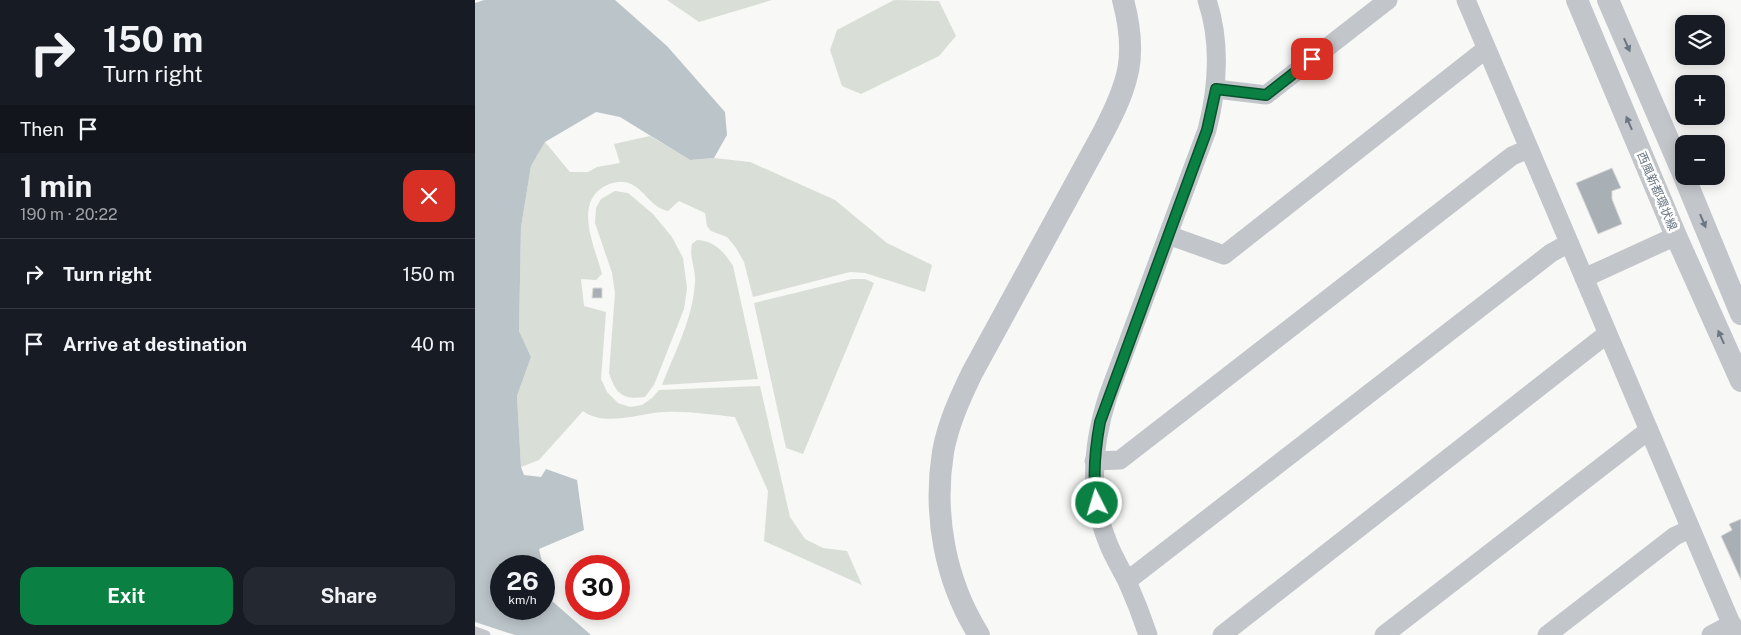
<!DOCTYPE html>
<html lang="en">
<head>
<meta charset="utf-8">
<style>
	body { margin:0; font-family:"Public Sans","Noto Sans JP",sans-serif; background:#242831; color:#f1f3f6; height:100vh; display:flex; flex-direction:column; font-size:19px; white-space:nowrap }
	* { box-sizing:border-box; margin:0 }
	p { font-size:16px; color:#9ea1a6 }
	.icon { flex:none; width:28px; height:28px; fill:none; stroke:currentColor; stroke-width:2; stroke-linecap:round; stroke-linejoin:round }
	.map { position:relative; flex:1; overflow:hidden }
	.sheet { display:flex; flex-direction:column; background:#171b24; width:475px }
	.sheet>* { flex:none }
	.banner { background:#171b24; color:#f1f3f6; overflow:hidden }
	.controls { position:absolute; left:1200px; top:15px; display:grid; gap:10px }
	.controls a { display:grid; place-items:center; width:50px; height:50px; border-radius:10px; background:#171b24; box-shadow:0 2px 12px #0003; font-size:25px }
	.speed { position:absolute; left:15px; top:555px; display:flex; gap:10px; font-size:25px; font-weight:700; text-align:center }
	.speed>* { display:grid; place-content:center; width:65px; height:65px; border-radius:50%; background:#171b24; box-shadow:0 2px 12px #0003; line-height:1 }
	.speed small { font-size:12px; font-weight:400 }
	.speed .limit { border:8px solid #d22; background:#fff; color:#111 }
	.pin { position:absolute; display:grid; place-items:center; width:42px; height:42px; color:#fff; margin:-21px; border-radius:10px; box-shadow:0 2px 8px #0006 }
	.me { position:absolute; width:55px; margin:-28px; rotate:355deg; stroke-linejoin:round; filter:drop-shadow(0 0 4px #0008) }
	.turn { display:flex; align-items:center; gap:18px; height:105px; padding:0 20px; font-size:22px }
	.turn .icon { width:65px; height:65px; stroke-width:2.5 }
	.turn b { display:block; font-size:35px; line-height:42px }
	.then { display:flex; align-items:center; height:48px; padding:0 20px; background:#0003; gap:10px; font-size:19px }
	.round { display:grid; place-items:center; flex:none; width:52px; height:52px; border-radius:15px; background:#242831 }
	.summary { display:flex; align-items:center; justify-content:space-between; height:85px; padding:0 20px }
	h1 { font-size:30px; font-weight:700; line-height:38px }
	.action { display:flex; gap:10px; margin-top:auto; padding:10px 20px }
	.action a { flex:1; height:58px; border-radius:15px; background:#0b8043; color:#fff; font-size:20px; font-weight:700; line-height:58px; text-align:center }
	.action a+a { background:#242831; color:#f1f3f6 }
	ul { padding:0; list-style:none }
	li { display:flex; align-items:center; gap:15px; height:70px; padding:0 20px; border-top:1px solid #363941 }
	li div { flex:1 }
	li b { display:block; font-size:19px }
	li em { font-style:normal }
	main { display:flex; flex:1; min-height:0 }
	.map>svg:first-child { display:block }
	.green { fill:#d9ded7 }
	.water { fill:#bbc4c9 }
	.building { fill:#a9b0b5; stroke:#d9dad8 }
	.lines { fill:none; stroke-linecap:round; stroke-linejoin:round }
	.service { stroke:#c2c5c9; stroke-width:9 }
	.minor { stroke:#c2c5c9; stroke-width:19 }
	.tertiary { stroke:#c2c5c9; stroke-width:22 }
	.oneway { fill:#6a7783 }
	.route-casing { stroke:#07532c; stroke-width:12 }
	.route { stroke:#0b8043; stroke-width:9 }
	.labels { text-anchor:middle; stroke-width:5; stroke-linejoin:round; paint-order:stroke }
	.street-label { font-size:12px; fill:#6a7783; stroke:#fff }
</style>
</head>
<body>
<main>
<section class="sheet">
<div class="banner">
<div class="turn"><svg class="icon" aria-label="right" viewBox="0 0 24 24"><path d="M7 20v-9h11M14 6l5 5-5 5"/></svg><div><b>150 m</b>Turn right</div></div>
<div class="then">Then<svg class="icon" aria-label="arrive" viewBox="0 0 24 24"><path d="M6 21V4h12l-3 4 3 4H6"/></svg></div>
</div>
<div class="summary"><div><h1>1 min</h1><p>190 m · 20:22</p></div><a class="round" style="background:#d93025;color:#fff"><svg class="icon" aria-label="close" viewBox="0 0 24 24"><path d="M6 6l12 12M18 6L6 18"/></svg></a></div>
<ul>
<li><svg class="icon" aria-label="right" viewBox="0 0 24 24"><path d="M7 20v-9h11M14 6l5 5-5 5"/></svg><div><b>Turn right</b></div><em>150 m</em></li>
<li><svg class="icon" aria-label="arrive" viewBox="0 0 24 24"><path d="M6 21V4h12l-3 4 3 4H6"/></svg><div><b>Arrive at destination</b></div><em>40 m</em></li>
</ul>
<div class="action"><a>Exit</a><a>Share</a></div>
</section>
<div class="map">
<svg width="1266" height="635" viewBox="0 0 1266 635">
	<rect width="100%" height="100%" fill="#f8f8f6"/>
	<path class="green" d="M 192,0 L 297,0 L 224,22 Z
		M 419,0 L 464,1 L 481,36 L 464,56 L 386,94 L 367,86 L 355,50 L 362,30 Z
		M 175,136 L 215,160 L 239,158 L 275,162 L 360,200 L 412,243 L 457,265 L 450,292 L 390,273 L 375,272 L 278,297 L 269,262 L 261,248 L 252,237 L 236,231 L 232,226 L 230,213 L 204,201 L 193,211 C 177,208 170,191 156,184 C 148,180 138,182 130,186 C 98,203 120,247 127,274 L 121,280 L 106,279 L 109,306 L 131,312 L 126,379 L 132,392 L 143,403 L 155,407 L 167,405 L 177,398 L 184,390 L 285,386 L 315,517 L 330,539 L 348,548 L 372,551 L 387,585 L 289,541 L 293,491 L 260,417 C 238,415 214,411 191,412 C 167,412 130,428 108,411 L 64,460 L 46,467 L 42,396 L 56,357 L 44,331 L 46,227 L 56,166 L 70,142 L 95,172 L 113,172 L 122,167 L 145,163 L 139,144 Z
		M 140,191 L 153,193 L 178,214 L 197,237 L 208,258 L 212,288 L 209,309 L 179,385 L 170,397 C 147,400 141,394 134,373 L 140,293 L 137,273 L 120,223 L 121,208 L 126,199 Z
		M 222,240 C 240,241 249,252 258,266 L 283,379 L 187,385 C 200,352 218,318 220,282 C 221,269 214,258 217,244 Z
		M 377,279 L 390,279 L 399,283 L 328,454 L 311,448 L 279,303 Z"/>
	<path class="water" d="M 9,0 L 140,0 L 192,46 L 250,112 L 252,135 L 239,158 L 215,160 L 145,117 L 121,112 L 70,142 L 56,166 L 46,227 L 44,331 L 56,357 L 42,396 L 46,467 L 49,475 L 66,477 L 71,469 L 102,480 L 109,530 L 64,549 L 68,566 L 26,566 L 26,609 L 69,609 L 69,569 L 77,601 L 116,635 L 40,635 L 0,622 L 0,3 Z"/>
	<path class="building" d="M 1137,168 L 1146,188 L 1137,191 L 1137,199 L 1147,224 L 1123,234 L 1101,183 Z
		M 118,288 L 127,288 L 127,298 L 117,298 Z
		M 1266,519 L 1266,580 L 1246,536 L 1257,530 L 1254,524 Z"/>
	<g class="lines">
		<path class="service" d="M 0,631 L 11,635"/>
		<path class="minor" d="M 991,0 L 1261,635
			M 741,89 L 791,95 L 913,0
			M 693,235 L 749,255 L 1011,49
			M 1109,278 L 1201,236
			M 619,461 L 645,460 L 1037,156 L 1053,149
			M 652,581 L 1076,253 L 1094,243
			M 673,635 C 667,617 660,599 652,581 C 646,569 638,556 633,543 C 613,495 617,445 633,396 L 732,130 C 743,87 746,42 732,0
			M 747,635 L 1132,334
			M 909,635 L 1174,430
			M 1072,635 L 1200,536 L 1215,529
			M 1236,635 L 1257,624"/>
		<path class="tertiary" d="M 1102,0 L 1201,236 L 1266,381
			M 1133,0 L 1209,176
			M 1209,176 L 1266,314
			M 504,635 C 470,581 458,515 468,452 C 473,424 485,398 497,373 L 628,133 C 654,83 663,56 648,0"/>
	</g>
	<defs><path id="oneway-solid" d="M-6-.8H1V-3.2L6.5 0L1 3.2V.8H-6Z" transform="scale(1.25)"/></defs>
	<g class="oneway">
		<use href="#oneway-solid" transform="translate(1152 45) rotate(66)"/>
		<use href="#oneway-solid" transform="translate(1154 123) rotate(-113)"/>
		<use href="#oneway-solid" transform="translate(1228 221) rotate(67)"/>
		<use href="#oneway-solid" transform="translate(1246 337) rotate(-114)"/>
	</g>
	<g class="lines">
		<g class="route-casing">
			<path id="route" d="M 622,503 C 617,476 620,449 625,422 L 732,130 L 741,89 L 791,95 L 837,59"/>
		</g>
		<use href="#route" class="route"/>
	</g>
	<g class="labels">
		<g class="street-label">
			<text transform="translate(1182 191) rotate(67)" y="4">西風新都環状線</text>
		</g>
	</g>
</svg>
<div class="controls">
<a><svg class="icon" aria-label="layers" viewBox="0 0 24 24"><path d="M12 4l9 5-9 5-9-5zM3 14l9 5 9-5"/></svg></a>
<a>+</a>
<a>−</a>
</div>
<div class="speed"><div>26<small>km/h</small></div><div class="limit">30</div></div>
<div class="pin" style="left:837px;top:59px;background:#d93025"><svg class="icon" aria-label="arrive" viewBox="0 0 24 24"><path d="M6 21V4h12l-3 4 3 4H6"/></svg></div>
<svg class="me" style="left:622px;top:503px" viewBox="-20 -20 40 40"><circle r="17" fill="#0b8043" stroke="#fff" stroke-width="3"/><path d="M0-11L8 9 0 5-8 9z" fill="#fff"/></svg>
</div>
</main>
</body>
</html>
